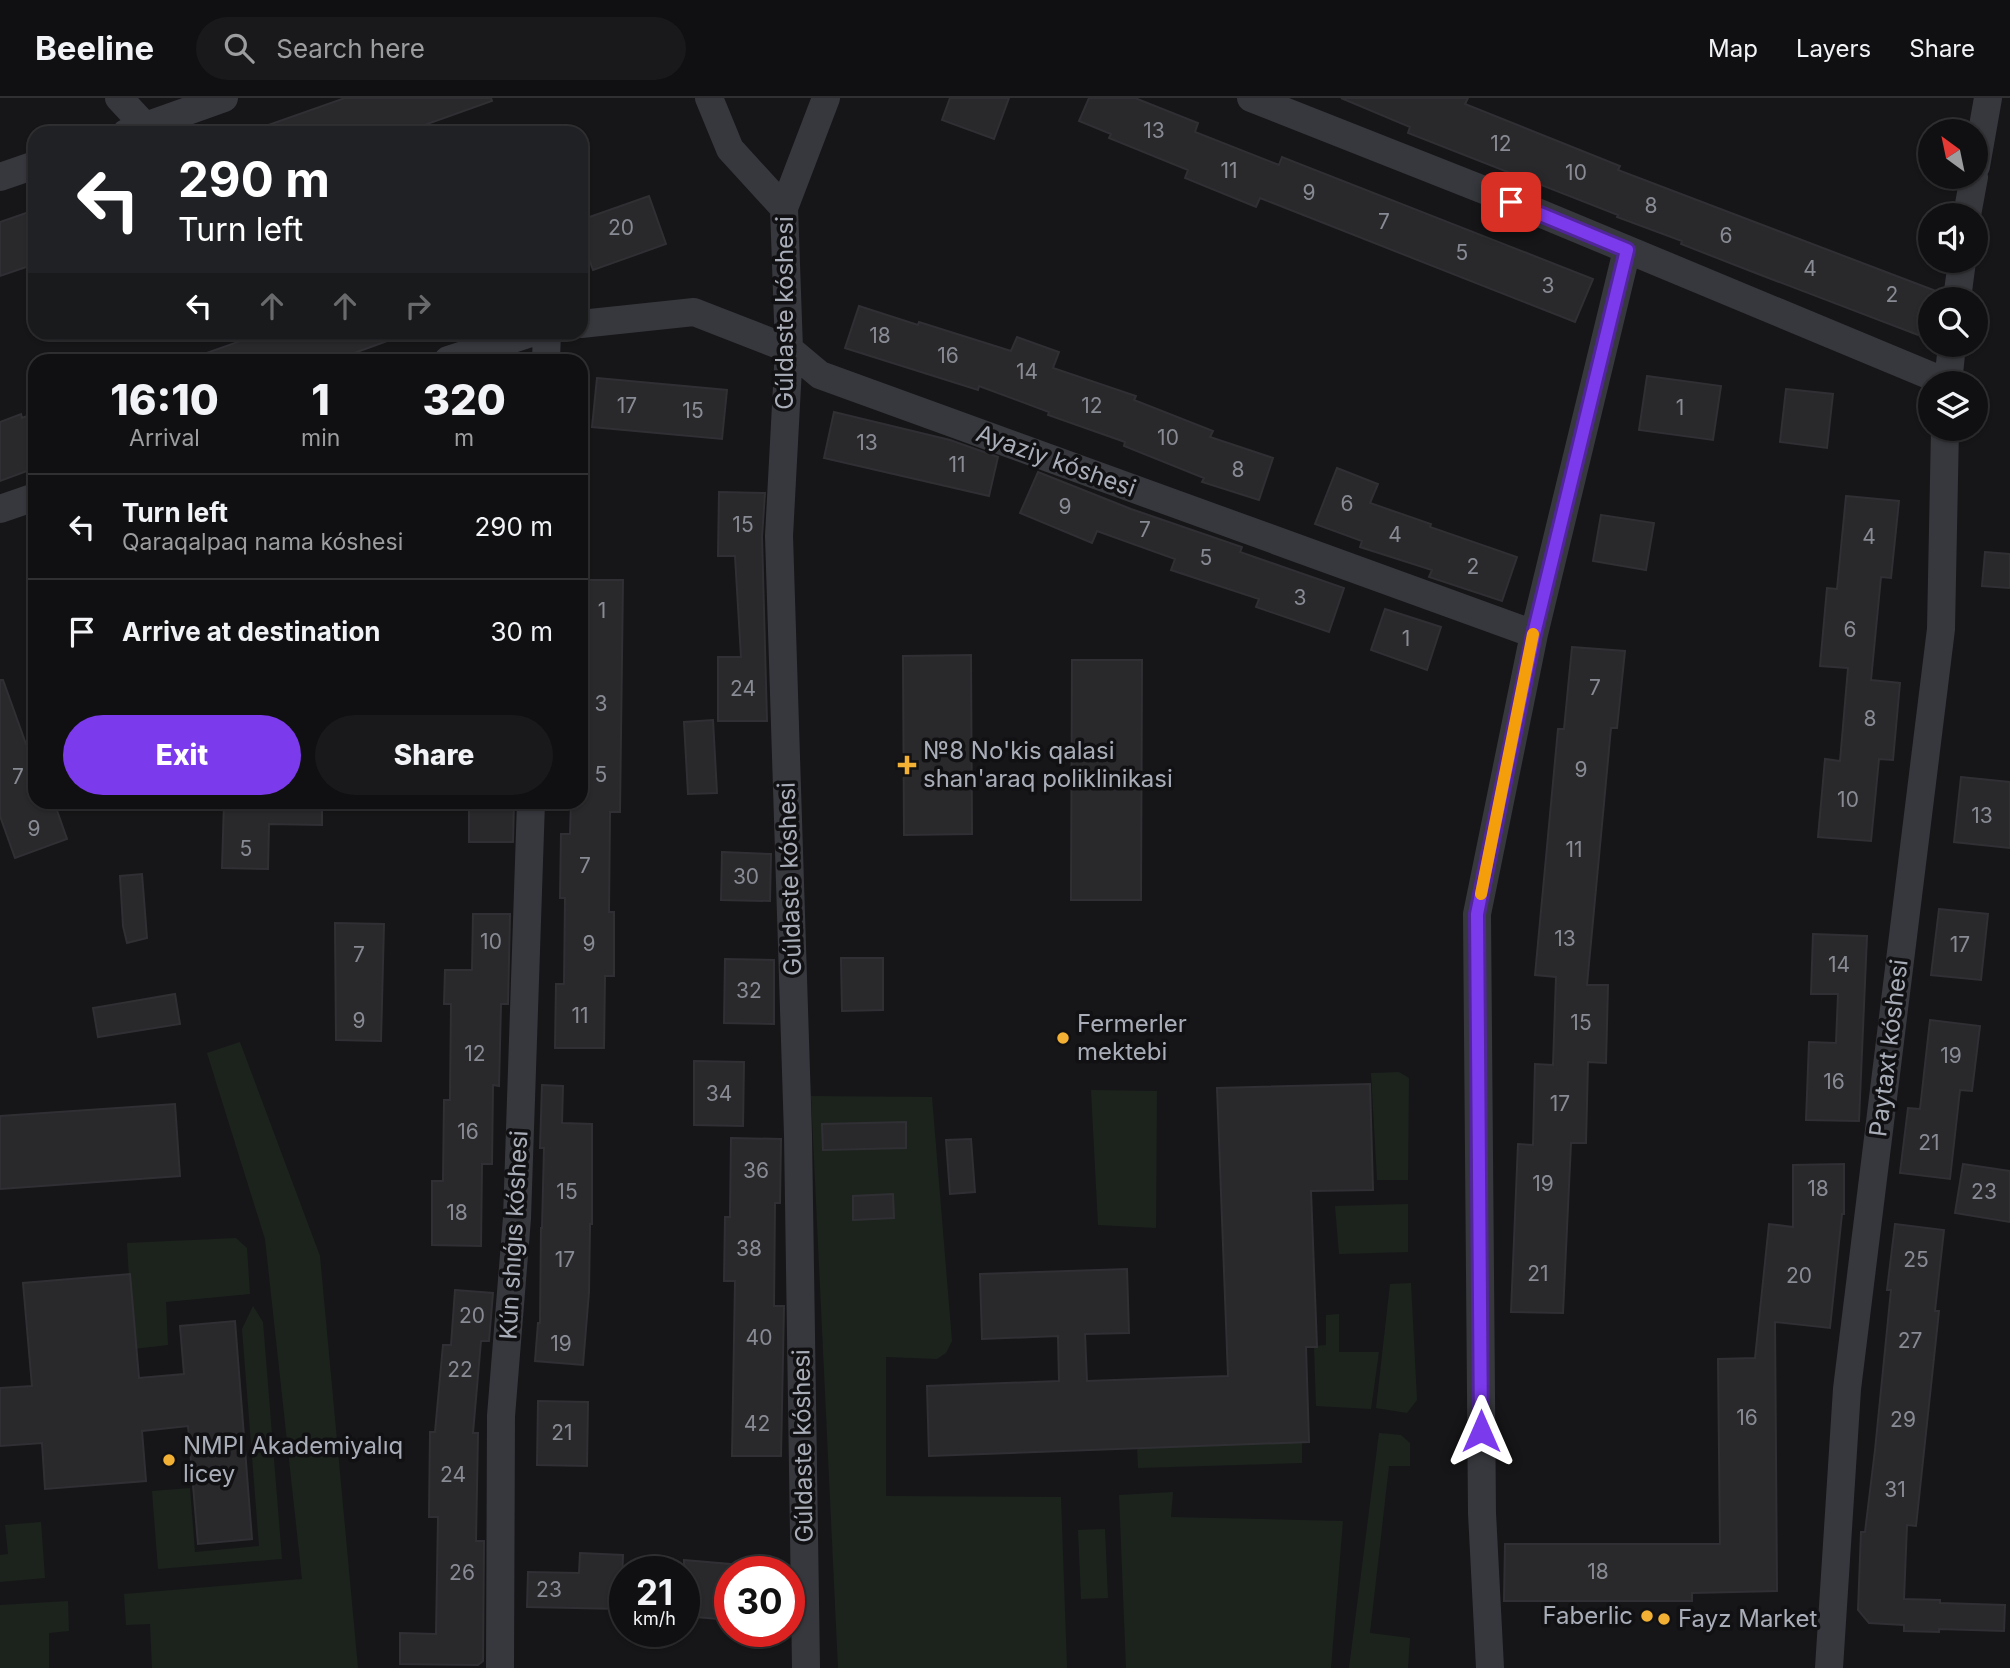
<!DOCTYPE html>
<html lang="en">
<head>
<meta charset="utf-8">
<style>
	body { margin:0; font-family:Inter,sans-serif; background:#19191b; color:#f1f3f6; height:100vh; display:flex; flex-direction:column; font-size:26px; white-space:nowrap }
	* { box-sizing:border-box; margin:0 }
	p { font-size:23px; color:#9c9d9f }
	.icon { flex:none; width:38px; height:38px; fill:none; stroke:currentColor; stroke-width:2; stroke-linecap:round; stroke-linejoin:round }
	.map { position:relative; flex:1; overflow:hidden }
	.drawer { position:absolute; left:28px; top:256px; width:560px; height:455px; display:flex; flex-direction:column; background:#101012; border-radius:21px; box-shadow:0 2px 5px #0004,0 0 0 2px #303032 }
	.drawer>* { flex:none }
	.guide { position:absolute; left:28px; top:28px; width:560px; height:214px; border-radius:21px; box-shadow:0 2px 5px #0004,0 0 0 2px #303032; background:#202124; color:#fff; overflow:hidden }
	.needle { width:46px; rotate:327deg }
	.fabs { position:absolute; left:1918px; top:21px; display:grid; gap:14px }
	.fabs a { display:grid; place-items:center; width:70px; height:70px; border-radius:50%; background:#101012; box-shadow:0 2px 5px #0004,0 0 0 2px #303032; font-size:35px }
	.speed { position:absolute; left:609px; top:1458px; display:flex; gap:14px; font-size:35px; font-weight:700; text-align:center }
	.speed>* { display:grid; place-content:center; width:91px; height:91px; border-radius:50%; background:#101012; box-shadow:0 2px 5px #0004,0 0 0 2px #303032; line-height:1 }
	.speed small { font-size:18px; font-weight:400 }
	.speed .limit { border:10px solid #d22; background:#fff; color:#111 }
	.pin { position:absolute; display:grid; place-items:center; width:60px; height:60px; color:#fff; margin:-30px; border-radius:14px; box-shadow:0 4px 10px #0006 }
	.me { position:absolute; width:77px; margin:-38px; rotate:0deg; stroke-linejoin:round; filter:drop-shadow(0 0 5px #0008) }
	.turn { display:flex; align-items:center; gap:24px; height:147px; padding:0 35px; font-size:32px }
	.turn .icon { width:91px; height:91px; stroke-width:2.5 }
	.turn b { display:block; font-size:49px; line-height:60px }
	.lanes { display:flex; align-items:center; height:66px; padding:0 35px; background:#0003; justify-content:center; gap:35px; direction:ltr }
	.lanes .off { opacity:.35 }
	.eta { display:flex; justify-content:space-evenly; align-items:center; height:119px; text-align:center }
	.eta b { font-size:42px; font-weight:800; line-height:49px }
	.primary-button { display:flex; gap:14px; margin-top:auto; padding:14px 35px }
	.primary-button a { flex:1; height:80px; border-radius:42px; background:#7c3aed; color:#fff; font-size:28px; font-weight:800; line-height:80px; text-align:center }
	.primary-button a+a { background:#19191b; color:#f1f3f6 }
	ul { padding:0; list-style:none }
	li { display:flex; align-items:center; gap:21px; height:105px; padding:0 35px; border-top:2px solid #303032 }
	li div { flex:1 }
	li b { display:block; font-size:26px }
	li em { font-style:normal }
	header { display:flex; align-items:center; gap:42px; box-sizing:border-box; height:98px; padding:0 35px; background:#101012; border-bottom:2px solid #303032 }
	header strong { font-size:33px }
	nav { display:flex; gap:38px; margin-inline-start:auto; font-size:24px }
	.search { width:490px; height:63px; background:#19191b; display:flex; align-items:center; gap:18px; box-sizing:border-box; padding:0 24px; border-radius:38px; color:#9c9d9f; font-size:26px }
	.map>svg:first-child { display:block }
	.green { fill:#1c231d }
	.building { fill:#29292c; stroke:#303034; stroke-width:2 }
	.lines { fill:none; stroke-linecap:round; stroke-linejoin:round }
	.minor { stroke:#37383d; stroke-width:28 }
	.route-casing { stroke:#51269a; stroke-width:18 }
	.route { stroke:#7c3aed; stroke-width:12 }
	.slow { stroke:#f59e0b; stroke-width:12 }
	.poi-dot { fill:#f2b134; stroke:#111113; stroke-width:2.5 }
	.labels { text-anchor:middle; stroke-width:7; stroke-linejoin:round; paint-order:stroke }
	.number-label { font-size:21px; fill:#888b94 }
	.street-label { font-size:24px; fill:#a8adb8; stroke:#111113 }
	.poi-label { font-size:24px; fill:#a8adb8; stroke:#111113; text-anchor:start }
</style>
</head>
<body>
<header>
<strong>Beeline</strong>
<div class="search"><svg class="icon" aria-label="search" viewBox="0 0 24 24"><circle cx="10" cy="10" r="6"/><path d="M15 15l6 6"/></svg>Search here</div>
<nav><a>Map</a><a>Layers</a><a>Share</a></nav>
</header>
<div class="map">
<svg width="2010" height="1570" viewBox="0 0 2010 1570">
	<rect width="100%" height="100%" fill="#161618"/>
	<path class="green" d="M 240,944 L 320,1158 L 358,1570 L 152,1570 L 150,1526 L 126,1527 L 124,1496 L 302,1481 L 265,1141 L 207,955 Z
		M 1399,974 L 1409,980 L 1408,1082 L 1377,1082 L 1371,975 Z
		M 1091,992 L 1157,993 L 1156,1130 L 1098,1127 Z
		M 811,998 L 932,999 L 952,1243 L 946,1255 L 937,1261 L 886,1259 L 886,1398 L 1061,1399 L 1067,1570 L 838,1570 Z
		M 1408,1106 L 1408,1154 L 1339,1156 L 1335,1108 Z
		M 236,1140 L 247,1150 L 250,1196 L 166,1204 L 168,1247 L 133,1251 L 127,1145 Z
		M 1411,1185 L 1417,1302 L 1407,1315 L 1376,1310 L 1390,1186 Z
		M 253,1208 L 263,1224 L 282,1461 L 158,1471 L 152,1393 L 190,1390 L 195,1454 L 259,1448 L 242,1231 Z
		M 1339,1216 L 1339,1254 L 1379,1254 L 1371,1311 L 1316,1308 L 1314,1248 L 1326,1247 L 1326,1217 Z
		M 1379,1335 L 1401,1337 L 1410,1345 L 1410,1368 L 1389,1368 L 1370,1535 L 1410,1540 L 1408,1570 L 1349,1570 Z
		M 1302,1342 L 1302,1365 L 1138,1370 L 1137,1347 Z
		M 1173,1394 L 1171,1419 L 1343,1423 L 1331,1570 L 1126,1570 L 1119,1397 Z
		M 41,1424 L 45,1480 L 0,1484 L 0,1457 L 8,1456 L 5,1427 Z
		M 1105,1431 L 1108,1500 L 1081,1501 L 1078,1432 Z
		M 68,1503 L 69,1533 L 49,1535 L 49,1570 L 0,1570 L 0,1507 Z"/>
	<path class="building" d="M 345,0 L 491,0 L 492,3 L 402,35 L 255,35 L 254,32 Z
		M 950,0 L 1009,0 L 994,41 L 942,22 Z
		M 1089,0 L 1135,0 L 1198,25 L 1195,34 L 1279,67 L 1282,59 L 1593,181 L 1575,224 L 1260,100 L 1256,109 L 1185,80 L 1188,72 L 1109,40 L 1111,36 L 1079,23 Z
		M 1341,0 L 1468,0 L 1465,6 L 1620,68 L 1618,72 L 1936,193 L 1930,201 L 1918,237 L 1753,174 L 1681,146 L 1682,143 L 1617,119 L 1618,117 L 1408,35 L 1410,29 Z
		M 649,98 L 666,146 L 593,172 L 581,139 L 581,122 Z
		M 35,112 L 35,166 L 0,178 L 0,124 Z
		M 859,208 L 918,227 L 919,224 L 1011,253 L 1017,239 L 1059,254 L 1053,270 L 1136,298 L 1134,302 L 1213,333 L 1210,339 L 1273,360 L 1259,402 L 1202,384 L 1204,380 L 1124,348 L 1125,344 L 1048,317 L 1049,314 L 979,288 L 978,292 L 845,250 Z
		M 266,234 L 401,234 L 401,238 L 335,262 L 196,262 L 195,259 Z
		M 1647,278 L 1721,288 L 1713,342 L 1639,332 Z
		M 597,280 L 727,292 L 722,341 L 592,329 Z
		M 1786,291 L 1833,296 L 1827,350 L 1780,344 Z
		M 834,314 L 950,342 L 998,359 L 989,398 L 824,360 Z
		M 35,315 L 35,370 L 0,383 L 0,324 L 21,316 L 22,320 Z
		M 1337,370 L 1378,386 L 1370,405 L 1431,426 L 1430,429 L 1517,459 L 1502,503 L 1429,479 L 1432,472 L 1360,449 L 1362,443 L 1315,426 Z
		M 1038,374 L 1131,411 L 1242,449 L 1240,454 L 1344,490 L 1329,534 L 1256,509 L 1259,501 L 1171,472 L 1175,461 L 1097,433 L 1092,445 L 1020,415 Z
		M 719,394 L 765,395 L 762,439 L 767,623 L 718,623 L 718,559 L 741,559 L 735,458 L 718,458 Z
		M 1846,398 L 1899,403 L 1891,480 L 1881,479 L 1871,582 L 1900,585 L 1893,662 L 1879,661 L 1871,743 L 1818,739 L 1825,661 L 1840,663 L 1848,570 L 1820,568 L 1827,490 L 1837,491 Z
		M 1601,417 L 1654,425 L 1646,472 L 1593,463 Z
		M 1985,454 L 2010,456 L 2010,490 L 1982,488 Z
		M 581,482 L 623,482 L 620,714 L 610,714 L 609,814 L 614,814 L 614,878 L 605,878 L 604,950 L 555,950 L 556,886 L 564,886 L 565,800 L 560,800 L 561,736 L 570,736 L 571,704 L 581,704 Z
		M 1385,511 L 1441,529 L 1427,572 L 1371,552 Z
		M 1572,549 L 1625,553 L 1617,630 L 1611,630 L 1587,887 L 1608,887 L 1606,965 L 1588,964 L 1586,1045 L 1571,1045 L 1563,1215 L 1511,1214 L 1518,1046 L 1533,1047 L 1535,966 L 1553,967 L 1556,879 L 1535,877 L 1558,631 L 1564,631 Z
		M 971,557 L 972,736 L 904,737 L 903,558 Z
		M 1072,562 L 1142,562 L 1141,802 L 1071,802 Z
		M 0,582 L 3,582 L 26,646 L 35,643 L 35,704 L 54,704 L 67,741 L 15,760 L 0,718 Z
		M 713,622 L 717,695 L 688,696 L 684,624 Z
		M 1961,679 L 2010,684 L 2010,750 L 1954,744 Z
		M 224,704 L 322,704 L 322,727 L 269,726 L 268,771 L 222,770 Z
		M 469,704 L 514,704 L 513,744 L 469,744 Z
		M 722,754 L 771,756 L 770,803 L 721,802 Z
		M 142,776 L 147,840 L 127,845 L 123,828 L 120,778 Z
		M 1939,811 L 1988,816 L 1981,882 L 1931,877 Z
		M 473,816 L 510,816 L 508,906 L 501,906 L 499,988 L 493,987 L 492,1066 L 482,1066 L 481,1148 L 432,1147 L 432,1083 L 443,1083 L 444,1002 L 450,1002 L 451,906 L 444,906 L 445,872 L 472,872 Z
		M 335,825 L 384,826 L 381,943 L 336,942 Z
		M 1813,836 L 1867,838 L 1859,1023 L 1806,1022 L 1809,944 L 1836,945 L 1838,896 L 1811,896 Z
		M 841,860 L 883,860 L 883,912 L 842,913 Z
		M 725,861 L 774,862 L 774,926 L 724,925 Z
		M 175,896 L 180,926 L 98,939 L 93,910 Z
		M 1930,922 L 1980,928 L 1972,993 L 1960,992 L 1950,1081 L 1900,1075 L 1908,1010 L 1920,1011 Z
		M 694,963 L 744,964 L 743,1028 L 694,1027 Z
		M 1370,986 L 1373,1092 L 1311,1093 L 1317,1249 L 1306,1249 L 1309,1344 L 929,1358 L 927,1288 L 1059,1283 L 1058,1238 L 982,1241 L 980,1176 L 1127,1171 L 1129,1235 L 1085,1236 L 1087,1283 L 1228,1278 L 1217,990 Z
		M 542,987 L 563,988 L 562,1025 L 592,1026 L 592,1126 L 590,1126 L 589,1194 L 583,1267 L 535,1263 L 538,1225 L 540,1225 L 541,1130 L 542,1130 L 544,1050 L 540,1050 Z
		M 175,1006 L 180,1078 L 0,1091 L 0,1018 Z
		M 906,1024 L 906,1050 L 823,1052 L 822,1026 Z
		M 731,1040 L 781,1041 L 780,1105 L 775,1105 L 774,1208 L 784,1208 L 781,1358 L 732,1358 L 735,1183 L 724,1183 L 725,1119 L 730,1119 Z
		M 971,1041 L 975,1094 L 950,1096 L 946,1042 Z
		M 1844,1066 L 1844,1116 L 1842,1116 L 1830,1230 L 1775,1224 L 1777,1493 L 1692,1495 L 1692,1503 L 1504,1503 L 1505,1446 L 1720,1446 L 1718,1261 L 1755,1260 L 1769,1126 L 1793,1129 L 1793,1067 Z
		M 1963,1066 L 2010,1073 L 2010,1124 L 1955,1115 Z
		M 893,1096 L 894,1120 L 853,1122 L 853,1098 Z
		M 1895,1126 L 1944,1132 L 1935,1213 L 1939,1213 L 1916,1428 L 1907,1427 L 1904,1501 L 1940,1502 L 1940,1505 L 2005,1507 L 2004,1533 L 1939,1531 L 1939,1534 L 1904,1533 L 1904,1527 L 1869,1525 L 1858,1512 L 1861,1434 L 1865,1434 L 1875,1352 L 1891,1192 L 1887,1192 Z
		M 130,1176 L 139,1280 L 184,1276 L 180,1228 L 235,1223 L 252,1441 L 198,1446 L 188,1328 L 142,1333 L 146,1383 L 45,1391 L 42,1345 L 0,1348 L 0,1290 L 32,1288 L 23,1185 Z
		M 455,1192 L 493,1195 L 489,1243 L 481,1243 L 473,1335 L 478,1335 L 476,1443 L 484,1443 L 483,1563 L 478,1567 L 400,1566 L 400,1535 L 436,1536 L 438,1419 L 429,1419 L 430,1334 L 435,1334 L 443,1247 L 451,1247 Z
		M 538,1303 L 588,1304 L 587,1368 L 537,1367 Z
		M 580,1455 L 623,1457 L 621,1511 L 527,1509 L 528,1474 L 579,1475 Z
		M 684,1462 L 730,1466 L 730,1522 L 684,1518 Z"/>
	<g class="lines">
		<path class="minor" d="M 119,0 L 145,28
			M 709,0 L 730,51 L 784,110
			M 1251,0 L 1489,94 L 1948,285 L 1952,247
			M 126,35 L 224,0
			M 1976,68 L 1988,0
			M 0,79 L 35,67
			M 1967,117 L 1974,79
			M 1957,201 L 1962,163
			M 581,226 L 694,214 L 789,251 L 820,277 L 1534,536
			M 448,262 L 534,234
			M 546,262 L 547,234
			M 0,411 L 35,399
			M 500,1570 L 501,1318 L 517,1120 L 531,704
			M 806,1570 L 798,1037 L 779,438 L 789,251 L 784,110 L 826,0
			M 1490,1570 L 1482,1415 L 1477,816 L 1534,536 L 1627,152
			M 1829,1570 L 1847,1291 L 1941,531 L 1945,331"/>
	</g>
	<g class="lines">
		<g class="route-casing">
			<path id="route" d="M 1481,1333 L 1477,816 L 1534,536 L 1627,152 L 1511,104"/>
		</g>
		<use href="#route" class="route"/>
		<path class="slow" d="M 1481,796 L 1533,536"/>
	</g>
	<g class="poi-dot">
		<path d="M903.5 656.5h7v7h7v7h-7v7h-7v-7h-7v-7h7z"/>
		<circle cx="1063" cy="940" r="7"/>
		<circle cx="169" cy="1362" r="7"/>
		<circle cx="1647" cy="1518" r="7"/>
		<circle cx="1664" cy="1521" r="7"/>
	</g>
	<g class="labels">
		<g class="number-label">
			<text x="1154" y="40">13</text>
			<text x="1501" y="53">12</text>
			<text x="1229" y="80">11</text>
			<text x="1576" y="82">10</text>
			<text x="1309" y="102">9</text>
			<text x="1651" y="115">8</text>
			<text x="1384" y="131">7</text>
			<text x="621" y="137">20</text>
			<text x="1726" y="145">6</text>
			<text x="1462" y="162">5</text>
			<text x="1810" y="178">4</text>
			<text x="1548" y="195">3</text>
			<text x="1892" y="204">2</text>
			<text x="880" y="245">18</text>
			<text x="948" y="265">16</text>
			<text x="1027" y="281">14</text>
			<text x="627" y="315">17</text>
			<text x="1092" y="315">12</text>
			<text x="1680" y="317">1</text>
			<text x="693" y="320">15</text>
			<text x="1168" y="347">10</text>
			<text x="867" y="352">13</text>
			<text x="957" y="374">11</text>
			<text x="1238" y="379">8</text>
			<text x="1347" y="413">6</text>
			<text x="1065" y="416">9</text>
			<text x="743" y="434">15</text>
			<text x="1145" y="439">7</text>
			<text x="1395" y="444">4</text>
			<text x="1869" y="446">4</text>
			<text x="1206" y="467">5</text>
			<text x="1473" y="476">2</text>
			<text x="1300" y="507">3</text>
			<text x="602" y="520">1</text>
			<text x="1850" y="539">6</text>
			<text x="1406" y="548">1</text>
			<text x="1595" y="597">7</text>
			<text x="743" y="598">24</text>
			<text x="601" y="613">3</text>
			<text x="1870" y="628">8</text>
			<text x="1581" y="679">9</text>
			<text x="601" y="684">5</text>
			<text x="18" y="686">7</text>
			<text x="1848" y="709">10</text>
			<text x="1982" y="725">13</text>
			<text x="34" y="738">9</text>
			<text x="246" y="758">5</text>
			<text x="1574" y="759">11</text>
			<text x="585" y="775">7</text>
			<text x="746" y="786">30</text>
			<text x="1565" y="848">13</text>
			<text x="491" y="851">10</text>
			<text x="589" y="853">9</text>
			<text x="1960" y="854">17</text>
			<text x="359" y="864">7</text>
			<text x="1839" y="874">14</text>
			<text x="749" y="900">32</text>
			<text x="580" y="925">11</text>
			<text x="359" y="930">9</text>
			<text x="1581" y="932">15</text>
			<text x="475" y="963">12</text>
			<text x="1951" y="965">19</text>
			<text x="1834" y="991">16</text>
			<text x="719" y="1003">34</text>
			<text x="1560" y="1013">17</text>
			<text x="468" y="1041">16</text>
			<text x="1929" y="1052">21</text>
			<text x="756" y="1080">36</text>
			<text x="1543" y="1093">19</text>
			<text x="1818" y="1098">18</text>
			<text x="567" y="1101">15</text>
			<text x="1984" y="1101">23</text>
			<text x="457" y="1122">18</text>
			<text x="749" y="1158">38</text>
			<text x="565" y="1169">17</text>
			<text x="1916" y="1169">25</text>
			<text x="1538" y="1183">21</text>
			<text x="1799" y="1185">20</text>
			<text x="472" y="1225">20</text>
			<text x="759" y="1247">40</text>
			<text x="1910" y="1250">27</text>
			<text x="561" y="1253">19</text>
			<text x="460" y="1279">22</text>
			<text x="1747" y="1327">16</text>
			<text x="1903" y="1329">29</text>
			<text x="757" y="1333">42</text>
			<text x="562" y="1342">21</text>
			<text x="453" y="1384">24</text>
			<text x="1895" y="1399">31</text>
			<text x="1598" y="1481">18</text>
			<text x="462" y="1482">26</text>
			<text x="549" y="1499">23</text>
		</g>
		<g class="street-label">
			<text transform="translate(785 215) rotate(-90)" y="8">Gúldaste kóshesi</text>
			<text transform="translate(1056 363) rotate(20)" y="8">Ayaziy kóshesi</text>
			<text transform="translate(790 781) rotate(-92)" y="8">Gúldaste kóshesi</text>
			<text transform="translate(1889 950) rotate(-83)" y="8">Paytaxt kóshesi</text>
			<text transform="translate(514 1137) rotate(-87)" y="8">Kún shıǵıs kóshesi</text>
			<text transform="translate(803 1348) rotate(-91)" y="8">Gúldaste kóshesi</text>
		</g>
		<g class="poi-label">
			<text x="923" y="661">№8 No'kis qalasi<tspan x="923" dy="28">shan'araq poliklinikasi</tspan></text>
			<text x="1077" y="934">Fermerler<tspan x="1077" dy="28">mektebi</tspan></text>
			<text x="183" y="1356">NMPI Akademiyalıq<tspan x="183" dy="28">licey</tspan></text>
			<text x="1633" y="1526" text-anchor="end">Faberlic</text>
			<text x="1678" y="1529">Fayz Market</text>
		</g>
	</g>
</svg>
<div class="fabs">
<a><svg class="needle" viewBox="-14 -14 28 28"><path d="M0-13l5 13h-10z" fill="#e53935"/><path d="M0 13l5-13h-10z" fill="#9c9d9f"/></svg></a>
<a><svg class="icon" aria-label="sound" viewBox="0 0 24 24"><path d="M4 9h4l5-4v14l-5-4H4zM17 9q2 3 0 6"/></svg></a>
<a><svg class="icon" aria-label="search" viewBox="0 0 24 24"><circle cx="10" cy="10" r="6"/><path d="M15 15l6 6"/></svg></a>
<a><svg class="icon" aria-label="layers" viewBox="0 0 24 24"><path d="M12 4l9 5-9 5-9-5zM3 14l9 5 9-5"/></svg></a>
</div>
<div class="speed"><div>21<small>km/h</small></div><div class="limit">30</div></div>
<div class="pin" style="left:1511px;top:104px;background:#d93025"><svg class="icon" aria-label="arrive" viewBox="0 0 24 24"><path d="M6 21V4h12l-3 4 3 4H6"/></svg></div>
<svg class="me" style="left:1481px;top:1333px" viewBox="-20 -20 40 40"><path d="M0-17L14 15 0 8-14 15z" fill="#7c3aed" stroke="#fff" stroke-width="4"/></svg>
<div class="guide">
<div class="turn"><svg class="icon" aria-label="left" viewBox="0 0 24 24"><path d="M17 20v-9H6M10 6l-5 5 5 5"/></svg><div><b>290 m</b>Turn left</div></div>
<div class="lanes"><svg class="icon" aria-label="left" viewBox="0 0 24 24"><path d="M17 20v-9H6M10 6l-5 5 5 5"/></svg><svg class="icon off" aria-label="ahead" viewBox="0 0 24 24"><path d="M12 20V5M6 11l6-6 6 6"/></svg><svg class="icon off" aria-label="ahead" viewBox="0 0 24 24"><path d="M12 20V5M6 11l6-6 6 6"/></svg><svg class="icon off" aria-label="right" viewBox="0 0 24 24"><path d="M7 20v-9h11M14 6l5 5-5 5"/></svg></div>
</div>
<section class="drawer">
<div class="eta">
<div><b>16:10</b><p>Arrival</p></div>
<div><b>1</b><p>min</p></div>
<div><b>320</b><p>m</p></div>
</div>
<ul>
<li><svg class="icon" aria-label="left" viewBox="0 0 24 24"><path d="M17 20v-9H6M10 6l-5 5 5 5"/></svg><div><b>Turn left</b><p>Qaraqalpaq nama kóshesi</p></div><em>290 m</em></li>
<li><svg class="icon" aria-label="arrive" viewBox="0 0 24 24"><path d="M6 21V4h12l-3 4 3 4H6"/></svg><div><b>Arrive at destination</b></div><em>30 m</em></li>
</ul>
<div class="primary-button"><a>Exit</a><a>Share</a></div>
</section>
</div>
</body>
</html>
